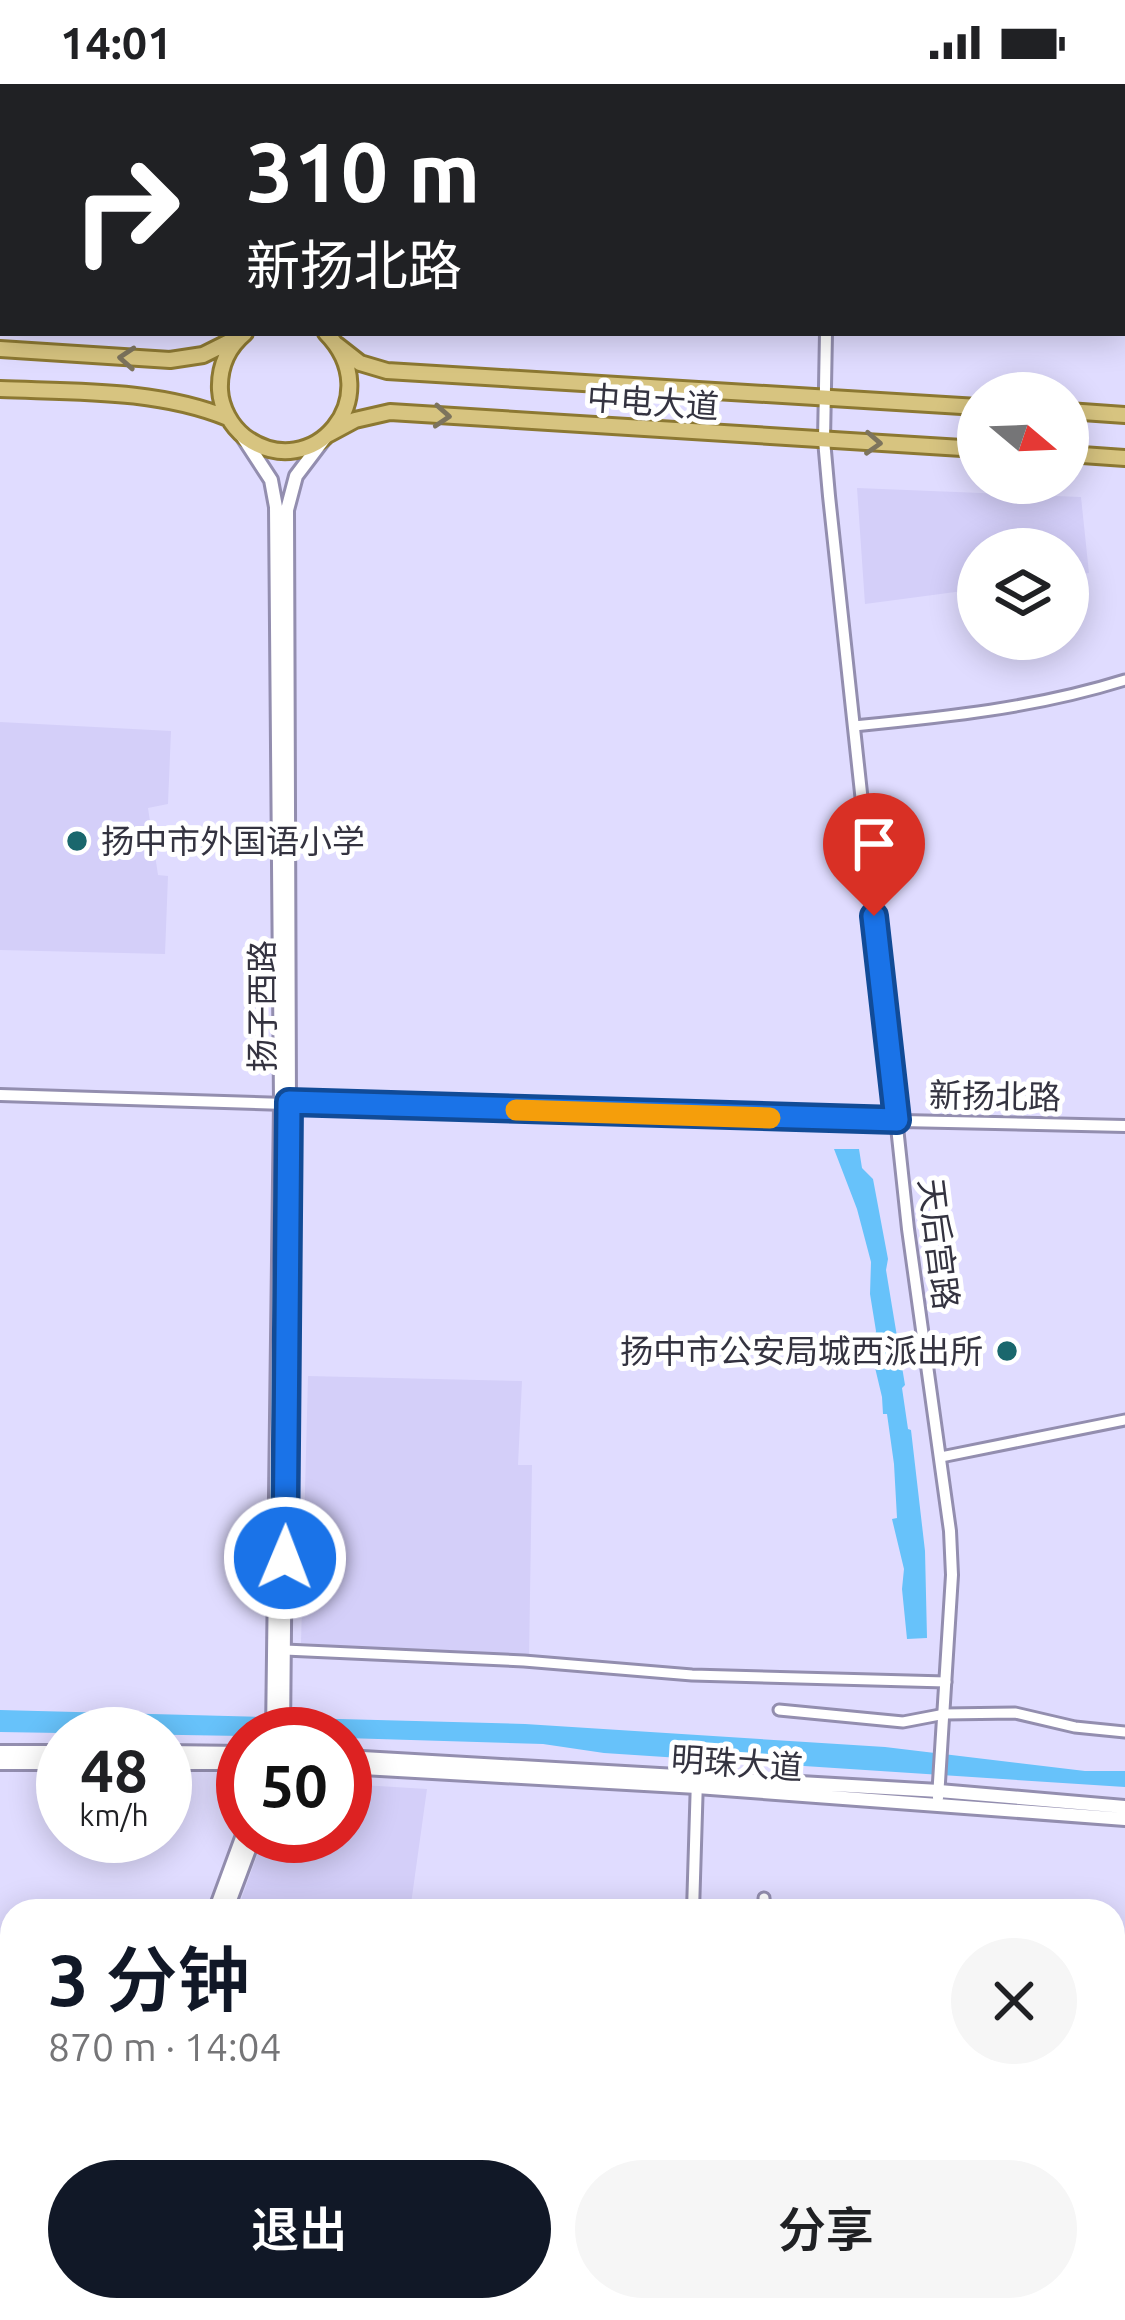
<!DOCTYPE html>
<html lang="zh">
<head>
<meta charset="utf-8">
<style>
	body { margin:0; font-family:Ubuntu,"Noto Sans SC",sans-serif; background:#f6f6f6; color:#202124; height:100vh; display:flex; flex-direction:column; font-size:45px; white-space:nowrap }
	* { box-sizing:border-box; margin:0 }
	p { font-size:39px; color:#757577 }
	.icon { flex:none; width:66px; height:66px; fill:none; stroke:currentColor; stroke-width:2; stroke-linecap:round; stroke-linejoin:round }
	.map { position:relative; flex:1; overflow:hidden }
	.panel { position:absolute; left:0px; top:1815px; width:1125px; height:423px; display:flex; flex-direction:column; background:#fff; border-radius:36px 36px 0 0; box-shadow:0 6px 30px #0003 }
	.panel>* { flex:none }
	.guide { position:absolute; left:0px; top:0px; width:1125px; height:252px; box-shadow:0 6px 30px #0003; background:#202124; color:#fff; overflow:hidden }
	.needle { width:78px; rotate:109deg }
	.buttons { position:absolute; left:957px; top:288px; display:grid; gap:24px }
	.buttons a { display:grid; place-items:center; width:132px; height:132px; border-radius:50%; background:#fff; box-shadow:0 6px 30px #0003; font-size:60px }
	.speed { position:absolute; left:36px; top:1623px; display:flex; gap:24px; font-size:60px; font-weight:700; text-align:center }
	.speed>* { display:grid; place-content:center; width:156px; height:156px; border-radius:50%; background:#fff; box-shadow:0 6px 30px #0003; line-height:1 }
	.speed small { font-size:30px; font-weight:400 }
	.speed .limit { border:18px solid #d22; background:#fff; color:#111 }
	.pin { position:absolute; display:grid; place-items:center; width:102px; height:102px; color:#fff; margin:-123px -51px; border-radius:50% 50% 50% 0; rotate:-45deg; box-shadow:0 0 12px #0007 }
	.pin .icon { rotate:45deg }
	.me { position:absolute; width:132px; margin:-66px; rotate:1deg; stroke-linejoin:round; filter:drop-shadow(0 0 9px #0008) }
	.turn { display:flex; align-items:center; gap:42px; height:252px; padding:0 48px; font-size:54px }
	.turn .icon { width:156px; height:156px; stroke-width:2.5 }
	.turn b { display:block; font-size:84px; line-height:102px }
	.round { display:grid; place-items:center; flex:none; width:126px; height:126px; border-radius:63px; background:#f6f6f6 }
	.summary { display:flex; align-items:center; justify-content:space-between; height:204px; padding:0 48px }
	h1 { font-size:72px; font-weight:600; line-height:90px; color:#111827 }
	.action { display:flex; gap:24px; margin-top:auto; padding:24px 48px }
	.action a { flex:1; height:138px; border-radius:72px; background:#111827; color:#fff; font-size:48px; font-weight:600; line-height:138px; text-align:center }
	.action a+a { background:#f6f6f6; color:#202124 }
	.status { display:flex; justify-content:space-between; align-items:center; height:84px; padding:0 60px; background:#fff; direction:ltr }
	.status svg { height:33px; fill:currentColor }
	.map>svg:first-child { display:block }
	.built { fill:#d4cff9 }
	.water { fill:#67c2fa }
	.lines { fill:none; stroke-linecap:round; stroke-linejoin:round }
	.minor-casing { stroke:#938eaf; stroke-width:15 }
	.tertiary-casing { stroke:#938eaf; stroke-width:16 }
	.secondary-casing { stroke:#938eaf; stroke-width:18 }
	.primary-casing { stroke:#8c7832; stroke-width:20 }
	.minor { stroke:#fff; stroke-width:9 }
	.tertiary { stroke:#fff; stroke-width:10 }
	.secondary { stroke:#fff; stroke-width:12 }
	.primary { stroke:#d7c480; stroke-width:14 }
	.oneway { stroke:#7d745d }
	.route-casing { stroke:#114b97; stroke-width:30 }
	.route { stroke:#1a73e8; stroke-width:21 }
	.slow { stroke:#f59e0b; stroke-width:21 }
	.poi-dot { fill:#1a676d; stroke:#fff; stroke-width:4.5 }
	.labels { text-anchor:middle; stroke-width:10; stroke-linejoin:round; paint-order:stroke }
	.street-label { font-size:33px; fill:#343340; stroke:#fff }
	.poi-label { font-size:33px; fill:#343340; stroke:#fff; text-anchor:start }
</style>
</head>
<body>
<div class="status"><b>14:01</b><svg viewBox="0 0 49 12"><path d="M0 12V9h3v3zM5 12V6h3v6zM10 12V3h3v9zM15 12V0h3v12zM26 1h20v11H26zM47 4h2v5h-2z"/></svg></div>
<div class="map">
<svg width="1125" height="2236" viewBox="0 0 1125 2236">
	<rect width="100%" height="100%" fill="#e0dcff"/>
	<path class="built" d="M 857,404 L 1081,413 L 1089,489 L 1068,492 L 1068,465 L 978,465 L 978,505 L 865,520 Z
		M 0,638 L 171,647 L 168,720 L 148,724 L 158,791 L 168,792 L 165,870 L 0,866 Z
		M 308,1292 L 522,1297 L 518,1381 L 532,1381 L 529,1576 L 301,1559 Z
		M 345,1700 L 427,1705 L 410,1827 L 254,1827 L 238,1824 L 264,1752 L 345,1752 Z"/>
	<path class="water" d="M 834,1065 L 859,1065 L 862,1084 L 873,1095 L 888,1175 L 886,1186 L 905,1301 L 902,1304 L 908,1345 L 911,1346 L 925,1467 L 927,1554 L 907,1555 L 902,1505 L 904,1485 L 892,1435 L 897,1434 L 894,1380 L 887,1330 L 883,1330 L 882,1313 L 872,1271 L 876,1247 L 870,1210 L 871,1178 L 857,1125 Z
		M 0,1626 L 525,1640 L 885,1663 L 1085,1687 L 1125,1687 L 1125,1703 L 604,1669 L 543,1660 L 345,1654 L 345,1650 L 243,1652 L 0,1648 Z"/>
	<g class="lines">
		<g class="minor-casing">
			<path id="minor" d="M 854,642 C 946,633 1036,624 1125,596
				M 941,1373 L 1125,1336
				M 285,1566 L 524,1577 L 692,1591 L 946,1598
				M 779,1626 L 903,1638 L 945,1630 L 1015,1629 L 1075,1643 L 1125,1648
				M 764,1814 L 765,1827
				M 1113,1999 L 1125,1999
				M 1113,2099 L 1125,2100
				M 1113,2177 L 1125,2179
				M 895,2236 L 895,2233"/>
		</g>
		<g class="tertiary-casing">
			<path id="tertiary" d="M 843,3 L 844,0
				M 826,249 L 824,356 L 829,412 L 908,1145 L 950,1447 L 952,1491 L 938,1714
				M 0,1011 L 631,1031 L 1125,1042
				M 693,1827 L 697,1695
				M 682,2236 L 683,2226"/>
		</g>
		<g class="secondary-casing">
			<path id="secondary" d="M 241,350 L 271,396 L 276,423 L 281,1018 L 273,1650
				M 283,1650 L 289,1019 L 287,426 L 296,392 L 324,355
				M 0,1668 L 63,1668
				M 165,1668 L 243,1669
				M 345,1673 L 939,1707 L 1125,1723
				M 0,1679 L 63,1679
				M 165,1679 L 243,1679
				M 345,1683 L 697,1703 L 1125,1735
				M 215,1827 L 243,1751
				M 226,1827 L 254,1752
				M 63,2236 L 67,2226
				M 76,2236 L 80,2226"/>
		</g>
		<g class="primary-casing">
			<path id="primary" d="M 288,3 L 288,0
				M 303,3 L 304,0
				M 245,249 C 227,264 219,283 220,306 C 221,324 231,342 245,353 C 312,402 389,313 326,249
				M 337,261 L 360,279 L 387,287 L 978,323
				M 0,265 L 170,276 L 203,271 L 235,255
				M 0,305 C 75,308 157,305 228,334
				M 1068,327 L 1125,331
				M 329,350 L 355,336 L 390,328 L 978,365
				M 1068,370 L 1125,374"/>
		</g>
		<use href="#minor" class="minor"/>
		<use href="#tertiary" class="tertiary"/>
		<use href="#secondary" class="secondary"/>
		<use href="#primary" class="primary"/>
	</g>
	<defs><path id="oneway-chevron" d="M-2-3.5L2.5 0L-2 3.5" fill="none" stroke-width="1.6" stroke-linecap="round" stroke-linejoin="round" transform="scale(3)"/></defs>
	<g class="oneway">
		<use href="#oneway-chevron" transform="translate(127 274) rotate(-176)"/>
		<use href="#oneway-chevron" transform="translate(442 332) rotate(4)"/>
		<use href="#oneway-chevron" transform="translate(873 359) rotate(3)"/>
	</g>
	<g class="lines">
		<g class="route-casing">
			<path id="route" d="M 285,1474 L 289,1018 L 897,1036 L 874,832"/>
		</g>
		<use href="#route" class="route"/>
		<path class="slow" d="M 516,1026 L 770,1034"/>
	</g>
	<g class="poi-dot">
		<circle cx="77" cy="757" r="12"/>
		<circle cx="1007" cy="1267" r="12"/>
	</g>
	<g class="labels">
		<g class="street-label">
			<text transform="translate(653 318) rotate(4)" y="12">中电大道</text>
			<text transform="translate(262 922) rotate(-90)" y="12">扬子西路</text>
			<text transform="translate(995 1012) rotate(1)" y="12">新扬北路</text>
			<text transform="translate(939 1160) rotate(83)" y="12">天后宫路</text>
			<text transform="translate(737 1679) rotate(4)" y="12">明珠大道</text>
		</g>
		<g class="poi-label">
			<text x="101" y="769">扬中市外国语小学</text>
			<text x="983" y="1279" text-anchor="end">扬中市公安局城西派出所</text>
		</g>
	</g>
</svg>
<div class="buttons">
<a><svg class="needle" viewBox="-14 -14 28 28"><path d="M0-13l5 13h-10z" fill="#e53935"/><path d="M0 13l5-13h-10z" fill="#757577"/></svg></a>
<a><svg class="icon" aria-label="layers" viewBox="0 0 24 24"><path d="M12 4l9 5-9 5-9-5zM3 14l9 5 9-5"/></svg></a>
</div>
<div class="speed"><div>48<small>km/h</small></div><div class="limit">50</div></div>
<div class="pin" style="left:874px;top:832px;background:#d93025"><svg class="icon" aria-label="arrive" viewBox="0 0 24 24"><path d="M6 21V4h12l-3 4 3 4H6"/></svg></div>
<svg class="me" style="left:285px;top:1474px" viewBox="-20 -20 40 40"><circle r="17" fill="#1a73e8" stroke="#fff" stroke-width="3"/><path d="M0-11L8 9 0 5-8 9z" fill="#fff"/></svg>
<div class="guide">
<div class="turn"><svg class="icon" aria-label="right" viewBox="0 0 24 24"><path d="M7 20v-9h11M14 6l5 5-5 5"/></svg><div><b>310 m</b>新扬北路</div></div>
</div>
<section class="panel">
<div class="summary"><div><h1>3 分钟</h1><p>870 m · 14:04</p></div><a class="round"><svg class="icon" aria-label="close" viewBox="0 0 24 24"><path d="M6 6l12 12M18 6L6 18"/></svg></a></div>
<div class="action"><a>退出</a><a>分享</a></div>
</section>
</div>
</body>
</html>
